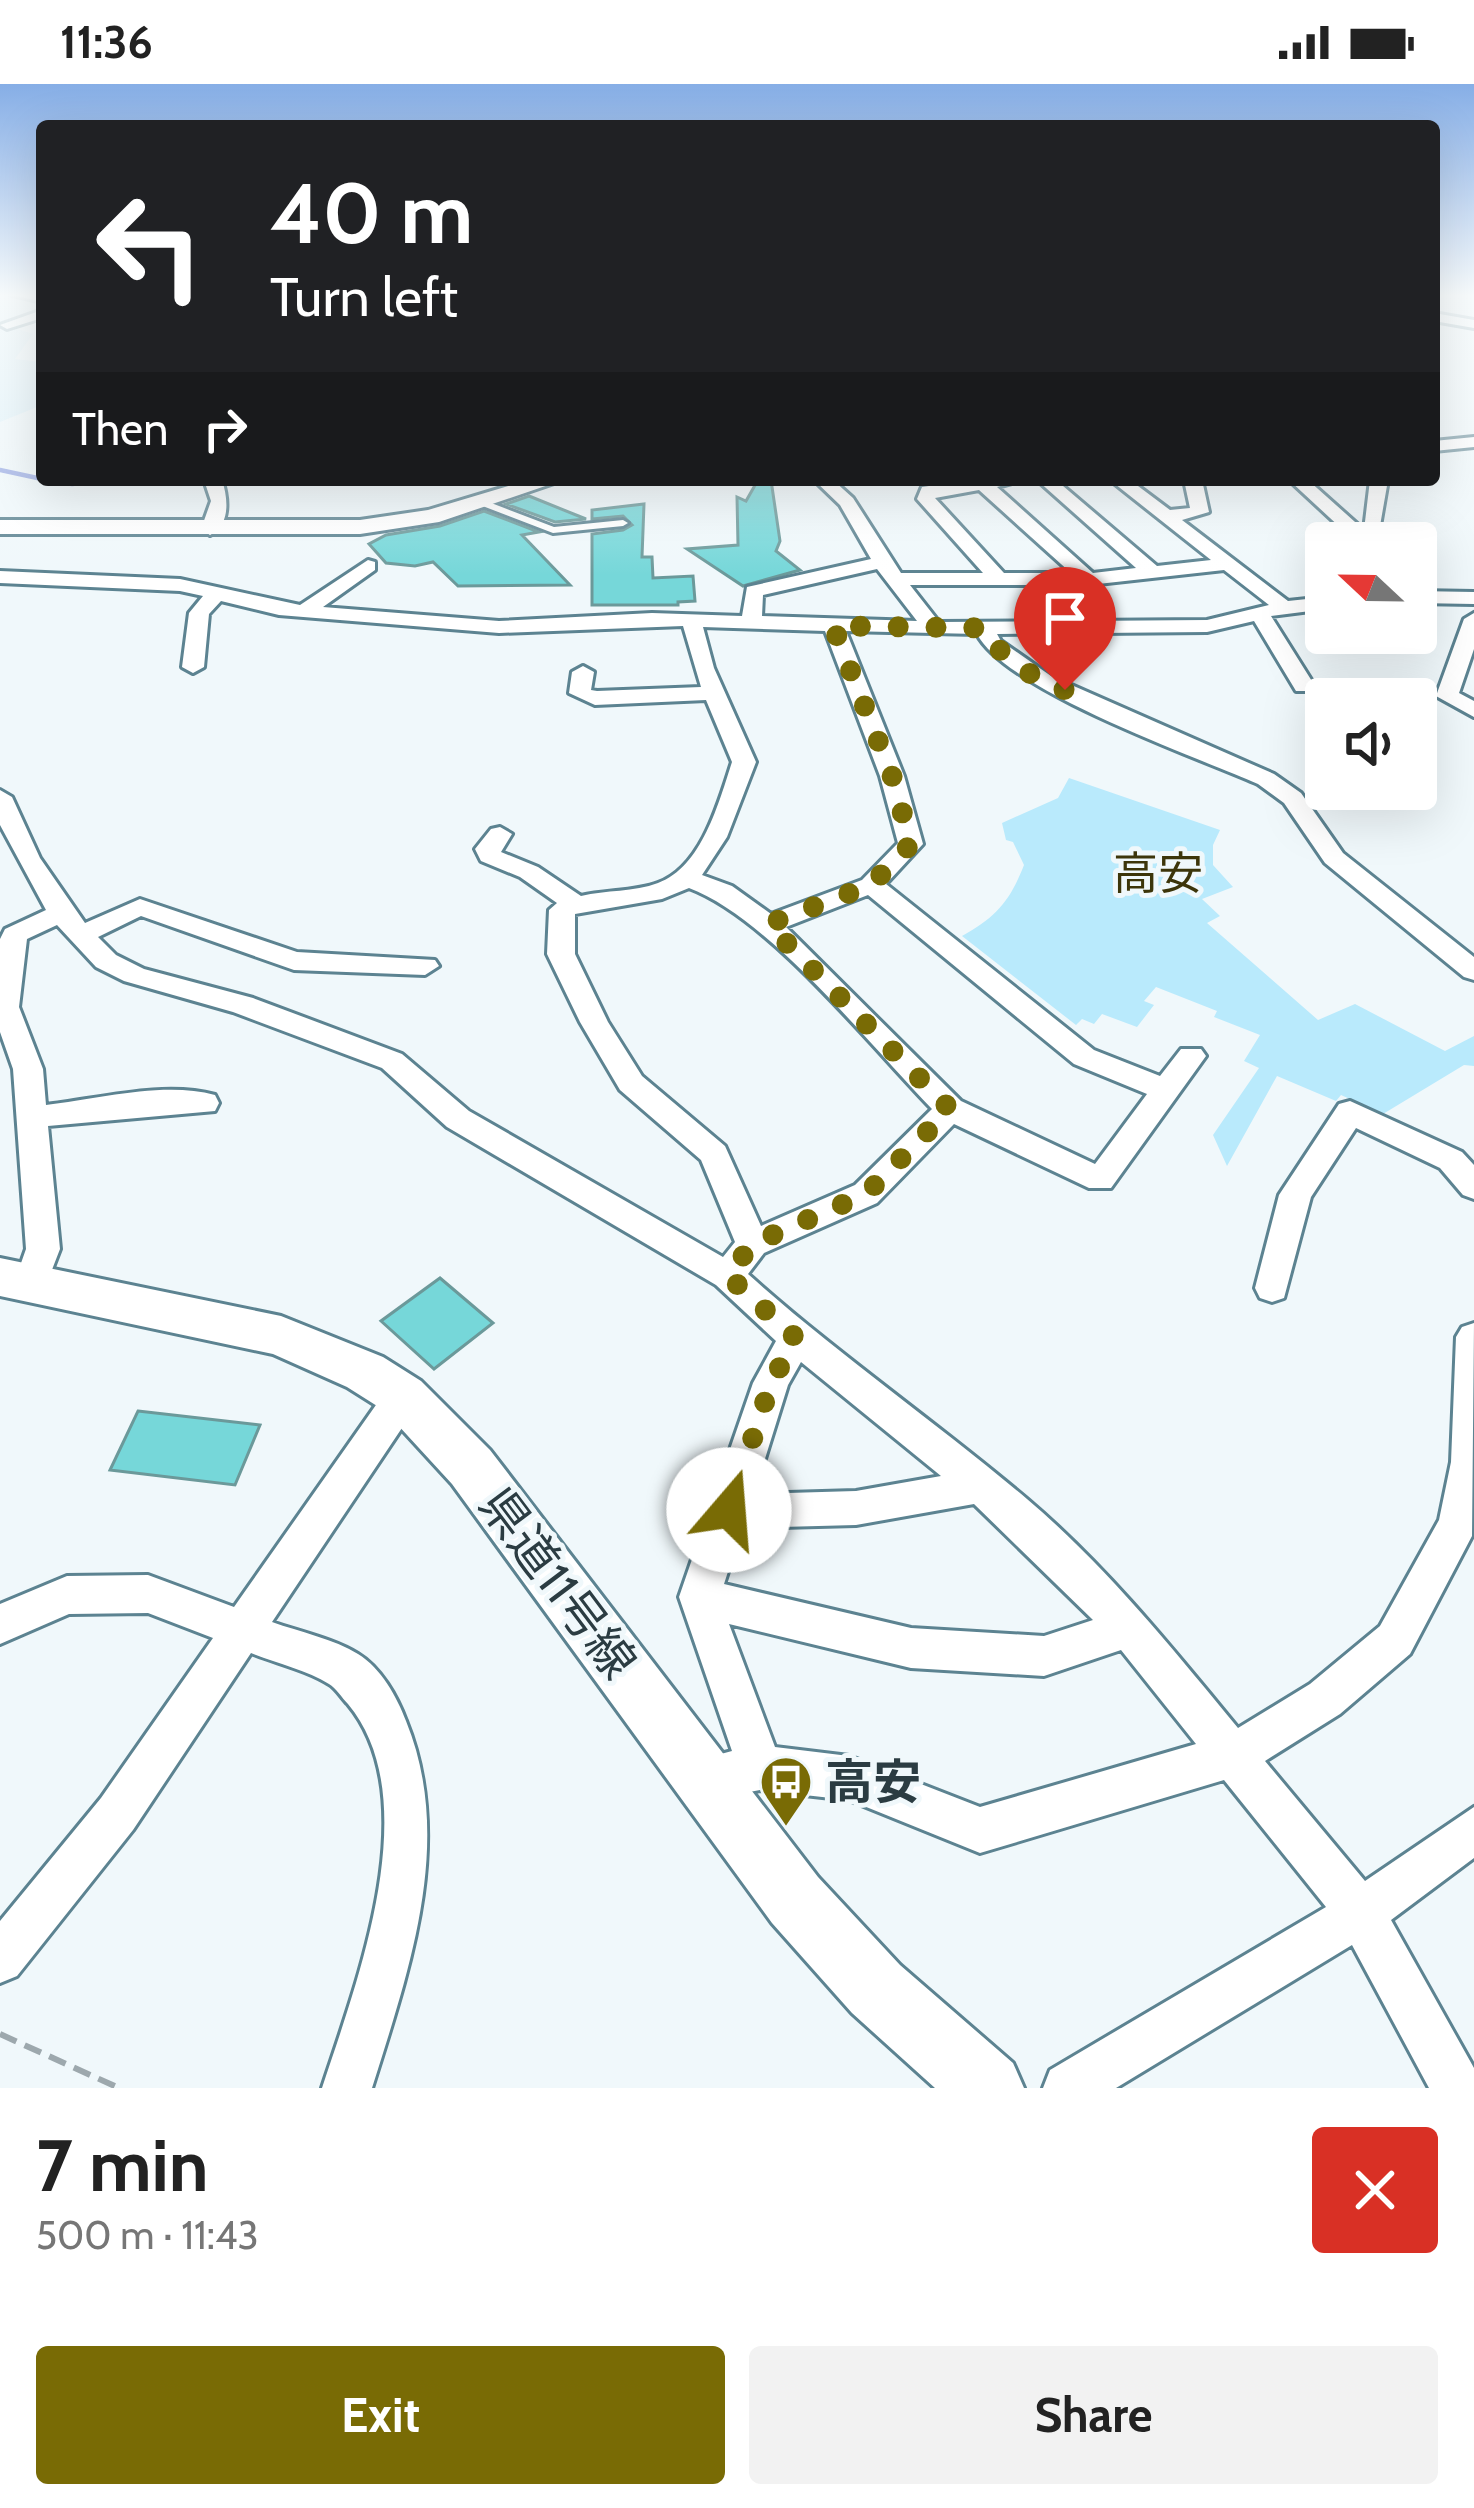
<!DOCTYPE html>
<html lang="en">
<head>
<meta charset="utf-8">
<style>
	body { margin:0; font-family:Cabin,"Noto Sans JP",sans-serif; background:#f2f2f2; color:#222; height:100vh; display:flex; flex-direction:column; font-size:45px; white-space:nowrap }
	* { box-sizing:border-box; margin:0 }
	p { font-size:39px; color:#767676 }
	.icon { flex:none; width:66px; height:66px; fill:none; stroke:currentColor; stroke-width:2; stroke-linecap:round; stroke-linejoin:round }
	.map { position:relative; height:2004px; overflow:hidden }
	.drawer { display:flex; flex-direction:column; background:#fff; flex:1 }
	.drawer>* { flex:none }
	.hud { position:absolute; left:36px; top:36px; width:1404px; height:366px; border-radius:12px; box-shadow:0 12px 48px #0002; background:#202124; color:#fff; overflow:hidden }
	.needle { width:78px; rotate:292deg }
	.controls { position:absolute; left:1305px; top:438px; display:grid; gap:24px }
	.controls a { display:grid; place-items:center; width:132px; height:132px; border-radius:12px; background:#fff; box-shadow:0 12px 48px #0002; font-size:60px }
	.pin { position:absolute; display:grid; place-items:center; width:102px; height:102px; color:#fff; margin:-123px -51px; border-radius:50% 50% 50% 0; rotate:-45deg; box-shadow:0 0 12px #0007 }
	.pin .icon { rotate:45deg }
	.me { position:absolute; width:132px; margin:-66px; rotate:18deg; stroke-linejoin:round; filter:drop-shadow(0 0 9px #0008) }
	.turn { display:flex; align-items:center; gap:42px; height:252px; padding:0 36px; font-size:54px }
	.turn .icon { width:156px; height:156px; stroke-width:2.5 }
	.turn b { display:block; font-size:84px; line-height:102px }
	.then { display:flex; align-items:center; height:114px; padding:0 36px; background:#0003; gap:24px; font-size:45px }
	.round { display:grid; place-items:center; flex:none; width:126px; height:126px; border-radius:12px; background:#f2f2f2 }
	.summary { display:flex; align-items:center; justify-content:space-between; height:204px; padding:0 36px }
	h1 { font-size:72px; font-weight:700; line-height:90px }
	.primary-button { display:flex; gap:24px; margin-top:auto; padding:24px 36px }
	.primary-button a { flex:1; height:138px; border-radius:12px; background:#796b05; color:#fff; font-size:48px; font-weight:700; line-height:138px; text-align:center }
	.primary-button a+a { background:#f2f2f2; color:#222 }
	.status { display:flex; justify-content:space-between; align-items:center; height:84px; padding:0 60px; background:#fff; direction:ltr }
	.status svg { height:33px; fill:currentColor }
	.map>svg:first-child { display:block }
	.built { fill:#def2fa }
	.green { fill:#b9eafc }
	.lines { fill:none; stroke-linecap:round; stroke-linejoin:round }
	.stream { stroke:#93a5e2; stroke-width:4.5 }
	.building { fill:#76d7d9; stroke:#6b999a; stroke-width:3 }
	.service-casing { stroke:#5c8391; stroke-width:6 }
	.minor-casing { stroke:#5c8391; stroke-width:6 }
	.tertiary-casing { stroke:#5c8391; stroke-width:6 }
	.secondary-casing { stroke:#5c8391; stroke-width:6 }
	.path { stroke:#9da8ad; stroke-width:6; stroke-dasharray:18 9; stroke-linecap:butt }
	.service { fill:#fff; fill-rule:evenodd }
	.minor { fill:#fff; fill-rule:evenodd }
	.tertiary { fill:#fff; fill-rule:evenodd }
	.secondary { fill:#fff; fill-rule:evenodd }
	.route { stroke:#796b05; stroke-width:21; stroke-dasharray:0 37.8 }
	.labels { text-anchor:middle; stroke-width:10; stroke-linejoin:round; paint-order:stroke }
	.quarter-label { font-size:45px; fill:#3c350a; stroke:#f0f8fb }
	.near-street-label { font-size:48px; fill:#2b3c42; stroke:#f0f8fb }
	.near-poi-label { font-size:48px; font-weight:bold; fill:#2b3c42; stroke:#f0f8fb; text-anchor:start }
</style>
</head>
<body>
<div class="status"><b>11:36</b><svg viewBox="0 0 49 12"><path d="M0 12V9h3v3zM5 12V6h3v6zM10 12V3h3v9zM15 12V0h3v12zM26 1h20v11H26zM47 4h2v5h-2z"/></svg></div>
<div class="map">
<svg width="1474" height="2004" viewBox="0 0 1474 2004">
	<rect width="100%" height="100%" fill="#f0f8fb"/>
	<path class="built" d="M 0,210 L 42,216 L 42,228 L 6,241 L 33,250 L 15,275 L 42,278 L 42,321 L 0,338 Z"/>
	<path class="green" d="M 1069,694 L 1220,746 L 1213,761 L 1213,781 L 1233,803 L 1202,815 L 1220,832 L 1207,839 L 1318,936 L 1355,920 L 1445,967 L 1474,952 L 1474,982 L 1464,981 L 1383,1030 L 1341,1011 L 1336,1017 L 1277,992 L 1227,1082 L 1213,1051 L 1259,984 L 1244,977 L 1260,951 L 1214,933 L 1217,927 L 1156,903 L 1144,917 L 1154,921 L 1137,943 L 1102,930 L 1094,940 L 1082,935 L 1076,941 L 962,852 C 996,833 1010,817 1024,781 L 1013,758 L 1006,756 L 1002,739 L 1058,714 Z"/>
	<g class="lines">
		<path class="stream" d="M 0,386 L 42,395
			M 46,396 L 72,400 L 109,396"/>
	</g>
	<path class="building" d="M 758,396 L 771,396 L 780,457 L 776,467 L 800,486 L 743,502 L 687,465 L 738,461 L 737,413 L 746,417 Z
		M 529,412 L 586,435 L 555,438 L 506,420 Z
		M 644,420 L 642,473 L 652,473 L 653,494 L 693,492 L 695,517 L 678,518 L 678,521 L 592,521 L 592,450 L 623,446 L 632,441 L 623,432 L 592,435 L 592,426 Z
		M 484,427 L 539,448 L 522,451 L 570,501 L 458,502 L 433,478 L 415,482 L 386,479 L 369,460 L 386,451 L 440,442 Z
		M 440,1194 L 493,1239 L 434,1285 L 381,1237 Z
		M 138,1327 L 260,1341 L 235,1401 L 110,1386 Z"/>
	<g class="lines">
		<g class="service-casing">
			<path id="service" d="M 480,417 L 486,417 L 554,443 L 623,436 L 628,439 L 623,442 L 553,449 L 480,421 Z"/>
		</g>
		<g class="minor-casing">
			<path id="minor" d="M 9,210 L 42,210 L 42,218 Z
				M 42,226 L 42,234 L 7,245 L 0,241 Z
				M 1434,229 L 1474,236 L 1474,244 L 1434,237 Z
				M 1474,353 L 1474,363 L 1434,367 L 1434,357 Z
				M 204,396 L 222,396 C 228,414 231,441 210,451 L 201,445 L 211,417 Z
				M 814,396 L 833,396 L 853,414 L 901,489 L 983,489 L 917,415 L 922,403 L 970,396 L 1023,396 L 997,403 L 1093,489 L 1136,484 L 1037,396 L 1056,396 L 1157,482 L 1211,476 L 1110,396 L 1130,396 L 1170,426 L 1190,424 L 1184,396 L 1202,396 L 1209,428 L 1182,436 L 1288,517 L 1326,513 L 1326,525 L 1271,532 L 1315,602 L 1312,607 L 1296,607 L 1254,537 L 1207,548 L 997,550 L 1001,557 L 1051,592 L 1274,690 L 1301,709 L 1343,769 L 1474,873 L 1474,896 L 1464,893 L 1325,779 L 1284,719 L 1258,700 C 1194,672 1006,606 977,550 L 846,547 L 904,692 L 923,760 L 886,800 L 1094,966 L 1160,992 L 1181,965 L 1201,965 L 1206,972 L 1111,1104 L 1089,1104 L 954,1040 L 877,1119 L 764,1169 L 748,1190 C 837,1270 936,1338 1027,1415 C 1106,1482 1172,1564 1238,1644 L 1310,1600 L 1380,1542 L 1439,1436 L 1451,1378 L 1456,1253 L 1462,1243 L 1474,1239 L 1472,1452 L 1410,1570 L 1340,1630 L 1265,1677 L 1365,1797 L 1474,1723 L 1474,1774 L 1391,1836 L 1474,1984 L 1474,2004 L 1429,2004 L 1352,1861 L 1116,2004 L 1043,2004 L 1050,1986 L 1326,1823 L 1224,1696 L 980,1769 L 849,1716 L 760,1706 L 707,1716 L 691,1710 L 685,1694 L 691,1678 L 732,1667 L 679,1513 L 753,1299 L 776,1257 L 716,1201 L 447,1043 L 382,984 L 233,928 L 124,897 L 96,883 L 57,841 L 27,855 L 19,923 L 43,985 L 46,1021 C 98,1015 164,997 215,1011 L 219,1019 L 215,1027 L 48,1042 L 60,1165 L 43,1209 L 31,1212 L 19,1209 L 14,1199 L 26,1165 L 13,985 L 0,948 L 0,855 L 5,845 L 46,826 L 0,741 L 0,706 L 12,713 L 40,774 L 85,839 L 140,815 L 297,868 L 435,876 L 439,882 L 425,891 L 294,886 L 141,832 L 98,853 L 116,871 L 144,885 L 253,914 L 402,970 L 469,1027 L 723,1173 L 735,1158 L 701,1076 L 620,1006 L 580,938 L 547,870 L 549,826 L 557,819 L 520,793 L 481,777 L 475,765 L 491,745 L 500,743 L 512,750 L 501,768 L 538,783 L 581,812 C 606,806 634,808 658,799 C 702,783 719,718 732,678 L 706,616 L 595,621 L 569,609 L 572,588 L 583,582 L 594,588 L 591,606 L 597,607 L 701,603 L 683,542 L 499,549 L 279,531 L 221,517 L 209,530 L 204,583 L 193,589 L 182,583 L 189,529 L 203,512 L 180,507 L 0,499 L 0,487 L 180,495 L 300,521 L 368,476 L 375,478 L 375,486 L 323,523 L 499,537 L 652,529 L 742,532 L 747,503 L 871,475 L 840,421 ZM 979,406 L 1071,489 L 1004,489 L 935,414 ZM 877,485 L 917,537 L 762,532 L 763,511 ZM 1224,486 L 1269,521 L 1207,536 L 939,538 L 910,501 L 1089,501 ZM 703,543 L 825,547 L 880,692 L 898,759 L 862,796 L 771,830 L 732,802 L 702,791 L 727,753 L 756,678 L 714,584 ZM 689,804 C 769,834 869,960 932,1025 L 855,1101 L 761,1142 L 725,1062 L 642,992 L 608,938 L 575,870 L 575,830 L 662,815 ZM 868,811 L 1074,980 L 1147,1010 L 1095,1080 L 961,1017 L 786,843 ZM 801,1278 L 941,1392 L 856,1407 L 754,1410 L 788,1301 ZM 974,1420 L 1093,1536 L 1044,1552 L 911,1544 L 724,1500 L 742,1444 L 856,1441 ZM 729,1540 L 911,1584 L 1044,1592 L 1121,1566 L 1196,1660 L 980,1723 L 849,1672 L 775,1663 Z
				M 1289,396 L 1308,396 L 1364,446 L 1370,396 L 1388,396 L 1377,459 L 1357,459 Z
				M 1416,507 L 1474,508 L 1474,520 L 1416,519 Z
				M 1474,529 L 1474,565 L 1459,609 L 1474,617 L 1474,633 L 1436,612 L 1464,535 Z
				M 1350,1017 L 1462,1068 L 1474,1081 L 1474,1115 L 1463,1111 L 1440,1084 L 1356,1044 L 1311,1113 L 1284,1214 L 1272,1218 L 1260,1214 L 1255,1204 L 1279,1111 L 1339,1020 Z
				M 403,1297 L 416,1301 L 421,1312 L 416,1323 L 272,1538 C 300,1548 334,1555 358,1570 C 381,1584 397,1613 406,1637 C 455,1757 409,1886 372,2004 L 322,2004 C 356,1900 428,1716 348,1620 C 342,1614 336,1604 329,1600 C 307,1586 276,1579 251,1569 L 133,1746 L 17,1892 L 0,1899 L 0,1837 L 101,1714 L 213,1554 L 148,1529 L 69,1530 L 0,1560 L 0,1520 L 67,1492 L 148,1491 L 234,1523 L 390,1301 Z"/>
		</g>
		<g class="tertiary-casing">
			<path id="tertiary" d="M 528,396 L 563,396 L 439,438 L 360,450 L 0,450 L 0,436 L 360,436 L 428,426 Z"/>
		</g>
		<g class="secondary-casing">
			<path id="secondary" d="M 0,1174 L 281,1232 L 383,1273 L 421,1297 L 490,1366 L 818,1793 L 900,1881 L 1013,1979 L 1024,2004 L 935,2004 L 852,1929 L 772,1839 L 452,1400 L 385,1327 L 347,1303 L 273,1270 L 0,1212 Z"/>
		</g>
		<path class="path" d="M 0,1950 L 119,2004"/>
		<use href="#service" class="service"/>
		<use href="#minor" class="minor"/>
		<use href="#tertiary" class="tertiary"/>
		<use href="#secondary" class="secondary"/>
	</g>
	<linearGradient id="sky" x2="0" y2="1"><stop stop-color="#86aee6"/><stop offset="0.43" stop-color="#f8fcfd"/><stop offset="1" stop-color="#f8fcfd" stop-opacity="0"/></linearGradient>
	<rect width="1474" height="491" fill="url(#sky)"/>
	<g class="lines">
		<path class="route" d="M 729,1426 L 771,1299 L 796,1254 L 728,1192 L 752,1160 L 866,1110 L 950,1025 L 768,840 L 871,801 L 911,760 L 892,692 L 833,542 L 984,544 C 1001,576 1032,593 1065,606"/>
	</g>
	<defs>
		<g id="bus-pin" transform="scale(2.7)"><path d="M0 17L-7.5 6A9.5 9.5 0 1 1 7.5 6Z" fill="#796b05" stroke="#f0f8fb"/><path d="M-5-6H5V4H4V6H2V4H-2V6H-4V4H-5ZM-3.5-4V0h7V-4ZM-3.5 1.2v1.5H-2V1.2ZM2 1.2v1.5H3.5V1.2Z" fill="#fff"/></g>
	</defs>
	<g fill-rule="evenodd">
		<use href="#bus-pin" x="786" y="1698"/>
	</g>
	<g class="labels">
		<g class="quarter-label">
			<text x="1158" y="805">高安</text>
		</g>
		<g class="near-street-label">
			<text transform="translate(558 1499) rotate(53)" y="17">県道11号線</text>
		</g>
		<g class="near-poi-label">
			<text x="825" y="1715">高安</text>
		</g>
	</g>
</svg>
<div class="controls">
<a><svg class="needle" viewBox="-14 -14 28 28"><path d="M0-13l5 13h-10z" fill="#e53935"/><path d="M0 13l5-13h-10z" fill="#767676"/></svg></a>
<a><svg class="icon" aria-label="sound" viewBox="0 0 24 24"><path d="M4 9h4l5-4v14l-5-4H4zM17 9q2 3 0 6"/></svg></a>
</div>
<div class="pin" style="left:1065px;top:606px;background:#d93025"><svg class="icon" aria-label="arrive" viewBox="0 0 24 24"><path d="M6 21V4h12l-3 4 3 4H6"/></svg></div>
<svg class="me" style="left:729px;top:1426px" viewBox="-20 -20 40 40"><circle r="19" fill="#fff"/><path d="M0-13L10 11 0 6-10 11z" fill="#796b05"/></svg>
<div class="hud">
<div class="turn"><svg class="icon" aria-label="left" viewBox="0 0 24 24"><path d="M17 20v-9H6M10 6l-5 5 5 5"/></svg><div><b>40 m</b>Turn left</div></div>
<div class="then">Then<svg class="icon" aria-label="right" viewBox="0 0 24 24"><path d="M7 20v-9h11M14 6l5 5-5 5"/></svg></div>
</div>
</div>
<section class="drawer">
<div class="summary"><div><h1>7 min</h1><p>500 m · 11:43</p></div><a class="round" style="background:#d93025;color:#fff"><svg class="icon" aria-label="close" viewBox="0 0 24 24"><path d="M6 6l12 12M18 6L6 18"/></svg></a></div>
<div class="primary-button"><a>Exit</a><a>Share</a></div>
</section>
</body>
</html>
